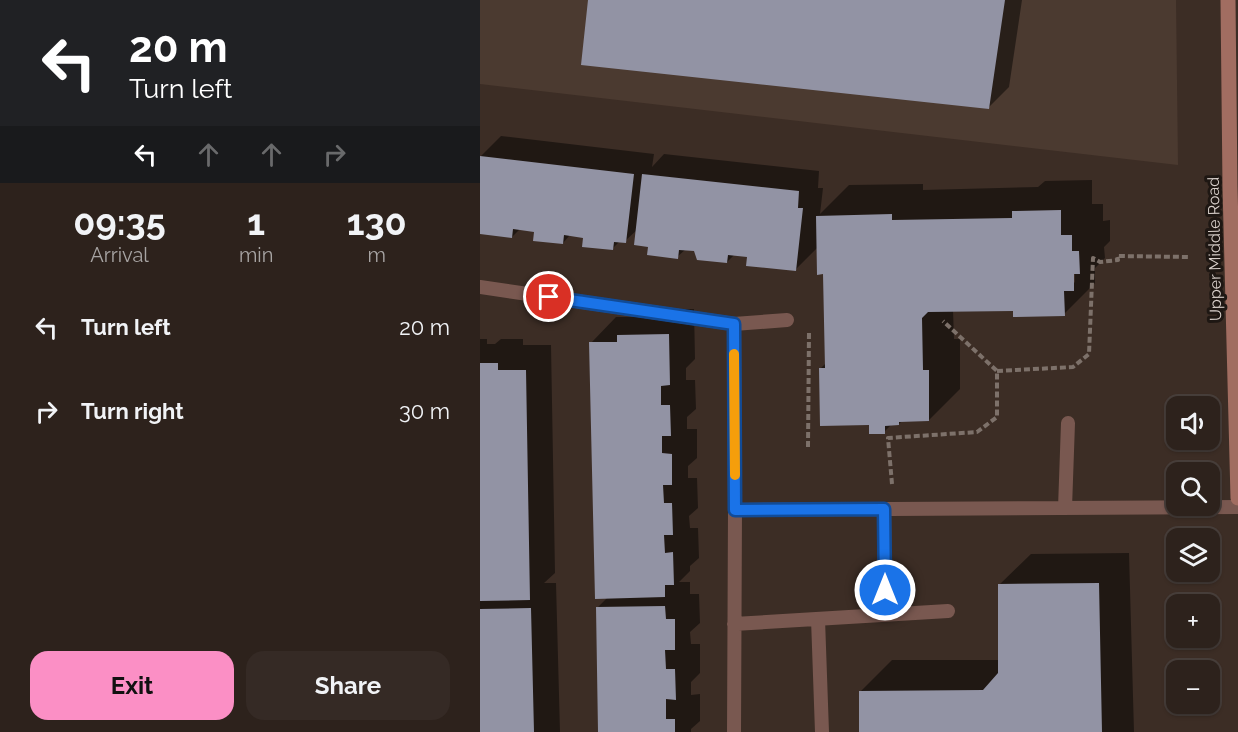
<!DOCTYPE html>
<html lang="en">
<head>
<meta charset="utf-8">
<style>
	body { margin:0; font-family:Raleway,sans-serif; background:#352a25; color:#f1f3f6; height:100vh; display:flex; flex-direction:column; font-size:22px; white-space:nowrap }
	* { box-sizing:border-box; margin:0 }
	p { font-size:20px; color:#a7a4a3 }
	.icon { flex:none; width:33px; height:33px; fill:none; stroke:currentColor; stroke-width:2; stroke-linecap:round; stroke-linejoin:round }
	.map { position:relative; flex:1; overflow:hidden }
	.drawer { display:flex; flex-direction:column; background:#2d221c; width:480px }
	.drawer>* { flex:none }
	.banner { background:#202124; color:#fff; overflow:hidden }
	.controls { position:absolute; left:686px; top:396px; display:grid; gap:12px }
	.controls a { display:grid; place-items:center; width:54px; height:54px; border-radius:12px; background:#2d221c; box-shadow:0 2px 4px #0004,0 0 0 2px #483f3b; font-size:30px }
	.pin { position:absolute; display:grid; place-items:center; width:51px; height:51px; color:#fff; margin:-26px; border:3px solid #fff; border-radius:50%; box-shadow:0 2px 6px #0007 }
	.me { position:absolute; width:66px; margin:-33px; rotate:0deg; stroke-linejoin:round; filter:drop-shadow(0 0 4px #0008) }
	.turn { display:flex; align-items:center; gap:21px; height:126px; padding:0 30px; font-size:27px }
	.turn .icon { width:78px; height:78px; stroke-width:2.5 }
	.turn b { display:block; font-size:42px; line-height:51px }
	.lanes { display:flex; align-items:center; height:57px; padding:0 30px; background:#0003; justify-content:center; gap:30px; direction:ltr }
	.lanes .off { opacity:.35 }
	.eta { display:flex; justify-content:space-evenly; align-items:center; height:102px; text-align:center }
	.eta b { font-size:36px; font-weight:700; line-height:42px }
	.action { display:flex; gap:12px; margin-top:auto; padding:12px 30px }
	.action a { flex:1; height:69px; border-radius:18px; background:#fb8fc5; color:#111; font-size:24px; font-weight:700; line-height:69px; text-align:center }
	.action a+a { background:#352a25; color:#f1f3f6 }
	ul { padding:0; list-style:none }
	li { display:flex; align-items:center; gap:18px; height:84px; padding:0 30px }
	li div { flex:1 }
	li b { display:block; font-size:22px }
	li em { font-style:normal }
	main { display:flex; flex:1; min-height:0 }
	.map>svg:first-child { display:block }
	.commercial { fill:#4b3a30 }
	.shadow { fill:#0007; fill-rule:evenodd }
	.building { fill:#9293a4 }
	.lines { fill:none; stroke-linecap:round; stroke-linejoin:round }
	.path { stroke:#7d716a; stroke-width:4; stroke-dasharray:6 3; stroke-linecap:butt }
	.service { stroke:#795850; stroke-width:14 }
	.secondary { stroke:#a16d61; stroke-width:15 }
	.route-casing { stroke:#114b97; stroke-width:15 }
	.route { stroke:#1a73e8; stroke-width:10 }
	.slow { stroke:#f59e0b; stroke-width:10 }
	.labels { text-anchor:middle; stroke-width:6; stroke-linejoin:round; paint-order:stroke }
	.street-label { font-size:16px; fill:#d9d0cb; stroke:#1e1713 }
</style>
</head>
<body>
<main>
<section class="drawer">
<div class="banner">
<div class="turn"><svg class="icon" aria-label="left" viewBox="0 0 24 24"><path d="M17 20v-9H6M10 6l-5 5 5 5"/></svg><div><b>20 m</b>Turn left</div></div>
<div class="lanes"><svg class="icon" aria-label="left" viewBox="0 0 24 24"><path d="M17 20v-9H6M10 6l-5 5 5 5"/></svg><svg class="icon off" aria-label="ahead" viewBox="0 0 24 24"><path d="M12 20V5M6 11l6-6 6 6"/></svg><svg class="icon off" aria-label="ahead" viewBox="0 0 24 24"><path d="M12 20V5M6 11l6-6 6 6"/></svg><svg class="icon off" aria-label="right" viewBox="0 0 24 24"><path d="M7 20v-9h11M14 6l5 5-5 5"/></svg></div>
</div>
<div class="eta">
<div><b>09:35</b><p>Arrival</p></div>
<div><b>1</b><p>min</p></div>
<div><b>130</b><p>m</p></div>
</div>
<ul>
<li><svg class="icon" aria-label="left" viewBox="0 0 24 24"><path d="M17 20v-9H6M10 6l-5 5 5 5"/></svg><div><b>Turn left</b></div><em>20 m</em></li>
<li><svg class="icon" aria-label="right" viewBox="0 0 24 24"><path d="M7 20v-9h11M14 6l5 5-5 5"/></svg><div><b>Turn right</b></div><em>30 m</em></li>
</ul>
<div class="action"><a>Exit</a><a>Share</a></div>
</section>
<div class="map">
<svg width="758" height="732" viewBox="0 0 758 732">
	<rect width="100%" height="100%" fill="#3c2d25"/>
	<path class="commercial" d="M 0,0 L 696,0 L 698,165 L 0,84 Z"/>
	<path class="shadow" d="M 109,0 L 542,0 L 529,87 L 509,107 Z
		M 21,136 L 174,154 L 172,167 L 184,154 L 339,171 L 338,188 L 343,188 L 340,214 L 369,185 L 443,184 L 443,190 L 558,187 L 565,181 L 612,180 L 612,204 L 623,204 L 623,221 L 630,220 L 630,241 L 624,247 L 625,258 L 615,268 L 615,283 L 584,314 L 535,309 L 473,310 L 474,339 L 480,339 L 480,389 L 449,420 L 423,420 L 419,424 L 412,424 L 404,432 L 391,424 L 340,369 L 347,362 L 345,273 L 338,247 L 316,269 L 269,256 L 254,255 L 247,262 L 215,250 L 206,249 L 197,257 L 170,246 L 158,229 L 145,241 L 140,241 L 132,249 L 105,237 L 90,235 L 83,243 L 56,230 L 40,229 L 32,237 L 0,233 L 0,157 ZM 592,267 L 595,267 L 595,282 L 592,285 Z
		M 214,309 L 215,359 L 206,368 L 206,380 L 215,380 L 216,409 L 207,417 L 207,429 L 217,429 L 217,458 L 208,466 L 208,478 L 217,478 L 218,508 L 209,516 L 210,528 L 218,528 L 219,558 L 210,566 L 210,571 L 199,582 L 210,582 L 210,594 L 219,594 L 220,623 L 210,632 L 211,644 L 220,644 L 220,673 L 211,682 L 211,695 L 220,694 L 220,721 L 211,729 L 211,732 L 119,732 L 117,608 L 128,597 L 111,343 L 136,317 L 158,317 L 164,310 Z
		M 0,339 L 7,339 L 7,344 L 15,344 L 21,339 L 43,339 L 43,345 L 71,345 L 75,573 L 64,583 L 76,583 L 80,732 L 0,732 Z
		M 649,553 L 654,732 L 381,732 L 380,692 L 412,660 L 520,660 L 519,585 L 551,554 Z"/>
	<path class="building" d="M 108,0 L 525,0 L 509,109 L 101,65 Z
		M 0,156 L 154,174 L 146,243 L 134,242 L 133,250 L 102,247 L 103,238 L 84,235 L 83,244 L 53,241 L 54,232 L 33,229 L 32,238 L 0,234 Z
		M 162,174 L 319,191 L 318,208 L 323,208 L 316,271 L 266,266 L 267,257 L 248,255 L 247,263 L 217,260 L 214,251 L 199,250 L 198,259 L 167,255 L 168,247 L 154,245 Z
		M 581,210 L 581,235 L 592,235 L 592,251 L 599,251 L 600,274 L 594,274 L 594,291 L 584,291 L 585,316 L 533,317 L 533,311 L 448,312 L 442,318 L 443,370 L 449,370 L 449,421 L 419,422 L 419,425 L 405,426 L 405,434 L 389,434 L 389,425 L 340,426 L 339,368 L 345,368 L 343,274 L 337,275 L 336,216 L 412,214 L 412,220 L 532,218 L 532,211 Z
		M 189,334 L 190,385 L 181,386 L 181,405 L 190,405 L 191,436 L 182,436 L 182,453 L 192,454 L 192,485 L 183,485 L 184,503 L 192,503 L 193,535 L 184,535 L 185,553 L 193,552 L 194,585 L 185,585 L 185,597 L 115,599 L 109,342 L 137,342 L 137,335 Z
		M 0,363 L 18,363 L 18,370 L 46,370 L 50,600 L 0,601 Z
		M 619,583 L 622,732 L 379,732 L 379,691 L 503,690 L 518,673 L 518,584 Z
		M 185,606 L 186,619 L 195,619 L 195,650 L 185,650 L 186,669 L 195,669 L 196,700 L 186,699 L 186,719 L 195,719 L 195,732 L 118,732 L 116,607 Z
		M 51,608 L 54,732 L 0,732 L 0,609 Z"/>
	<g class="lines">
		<path class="path" d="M 517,371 L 593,367 L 609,354 L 613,258 L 620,262 L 638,260 L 637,256 L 708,257
			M 328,447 L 329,332
			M 412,484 L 408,438 L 497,432 L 517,417 L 517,371 L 463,321"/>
		<path class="service" d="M 0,287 L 254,324 L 307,320
			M 585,508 L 588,423
			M 404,509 L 405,590
			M 255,510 L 758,507
			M 338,619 L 342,732
			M 254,624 L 468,611
			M 254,732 L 255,510 L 254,324"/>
		<path class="secondary" d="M 748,0 L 750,187 L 758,498"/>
	</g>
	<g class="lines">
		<g class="route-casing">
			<path id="route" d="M 69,297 L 254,324 L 255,510 L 404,509 L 405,590"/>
		</g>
		<use href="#route" class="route"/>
		<path class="slow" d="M 254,354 L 255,475"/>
	</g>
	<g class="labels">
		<g class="street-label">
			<text transform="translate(734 249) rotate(-91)" y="6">Upper Middle Road</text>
		</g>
	</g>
</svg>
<div class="controls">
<a><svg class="icon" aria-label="sound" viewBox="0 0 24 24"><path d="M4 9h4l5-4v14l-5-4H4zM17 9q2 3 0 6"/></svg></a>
<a><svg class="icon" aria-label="search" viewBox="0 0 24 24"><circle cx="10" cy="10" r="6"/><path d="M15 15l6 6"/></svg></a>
<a><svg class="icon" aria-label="layers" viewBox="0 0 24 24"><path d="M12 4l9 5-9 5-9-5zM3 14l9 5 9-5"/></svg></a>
<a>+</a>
<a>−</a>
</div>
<div class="pin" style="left:69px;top:297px;background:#d93025"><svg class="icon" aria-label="arrive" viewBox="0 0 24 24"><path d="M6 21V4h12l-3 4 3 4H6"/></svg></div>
<svg class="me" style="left:405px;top:590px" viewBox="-20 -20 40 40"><circle r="17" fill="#1a73e8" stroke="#fff" stroke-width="3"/><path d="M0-11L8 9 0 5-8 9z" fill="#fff"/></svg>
</div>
</main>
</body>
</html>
